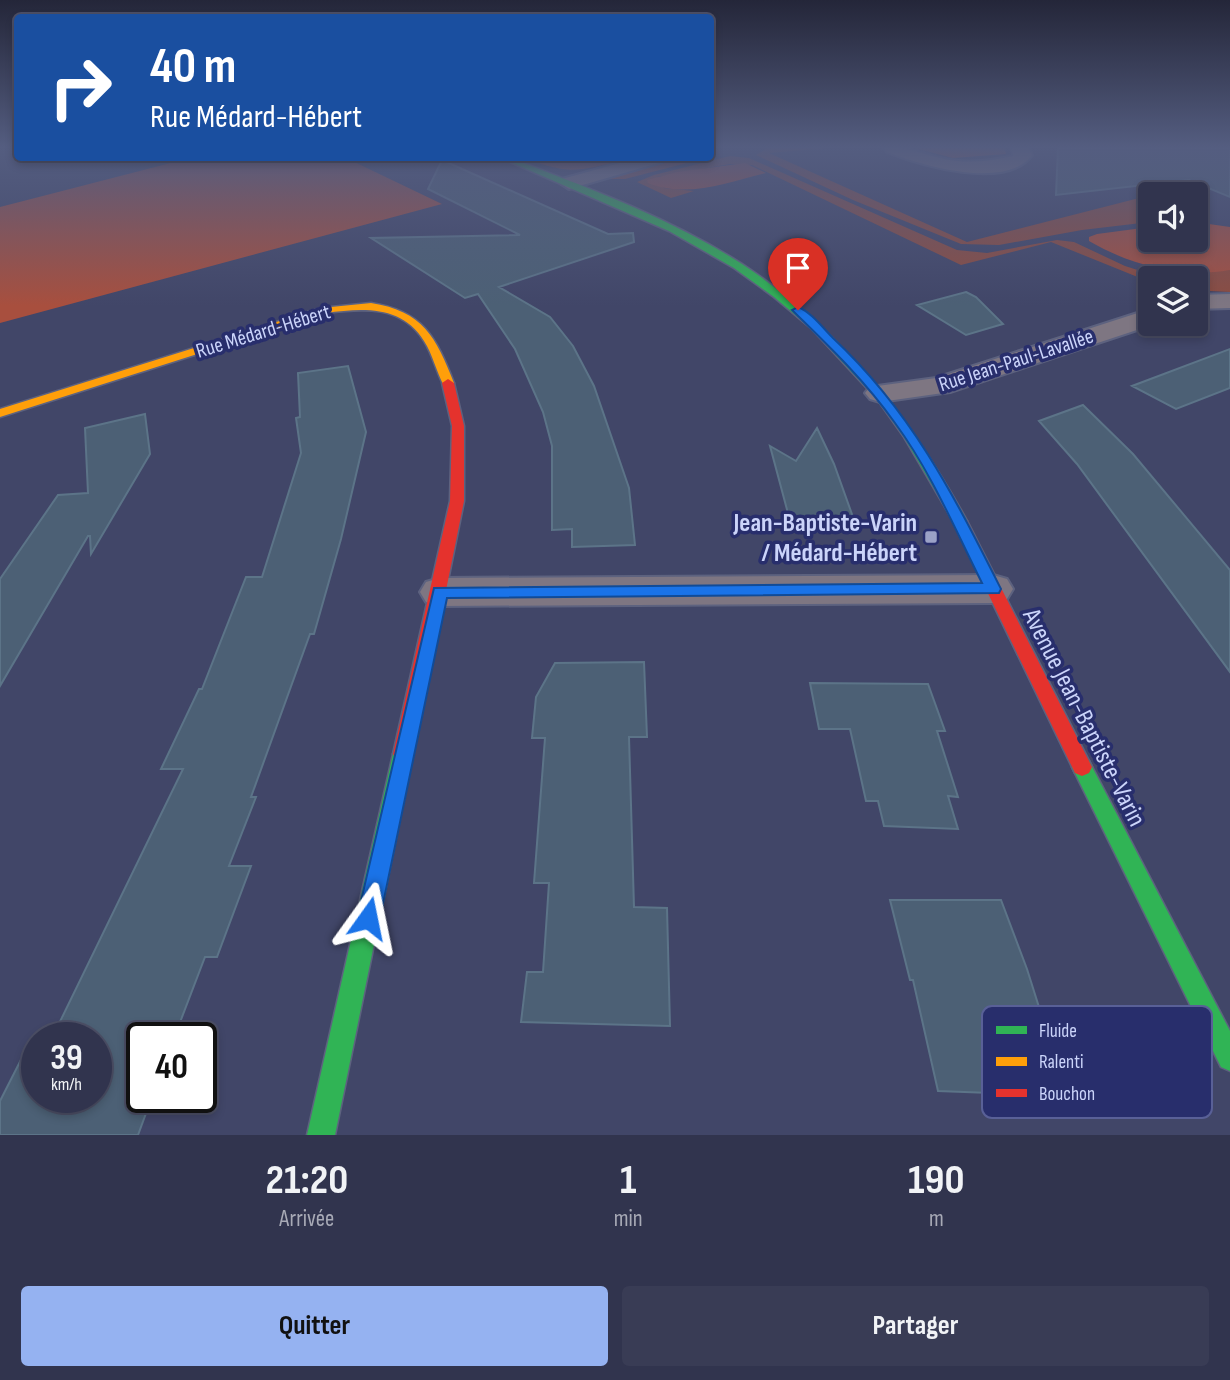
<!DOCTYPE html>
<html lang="fr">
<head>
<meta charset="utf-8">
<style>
	body { margin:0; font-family:"Sofia Sans Condensed",sans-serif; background:#393c55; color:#f1f3f6; height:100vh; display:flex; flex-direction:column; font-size:26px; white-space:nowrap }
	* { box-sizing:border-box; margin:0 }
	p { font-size:23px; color:#a8aab6 }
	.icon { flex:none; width:38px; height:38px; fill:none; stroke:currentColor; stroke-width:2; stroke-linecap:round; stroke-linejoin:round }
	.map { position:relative; height:1135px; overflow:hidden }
	.side { display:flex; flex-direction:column; background:#31344e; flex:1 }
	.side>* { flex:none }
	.guide { position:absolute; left:14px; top:14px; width:700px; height:147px; border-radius:7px; box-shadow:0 4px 10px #0003,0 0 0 2px #4c4f66; background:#1a4fa0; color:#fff; overflow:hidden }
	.buttons { position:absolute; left:1138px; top:182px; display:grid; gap:14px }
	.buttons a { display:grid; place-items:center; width:70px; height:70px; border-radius:7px; background:#31344e; box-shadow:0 4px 10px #0003,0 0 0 2px #4c4f66; font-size:35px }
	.speed { position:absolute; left:21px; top:1022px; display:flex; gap:14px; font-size:35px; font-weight:700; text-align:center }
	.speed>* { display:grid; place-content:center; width:91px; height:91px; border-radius:50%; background:#31344e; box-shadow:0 4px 10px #0003,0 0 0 2px #4c4f66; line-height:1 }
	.speed small { font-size:18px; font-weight:400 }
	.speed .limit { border:4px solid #111; border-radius:10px; background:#fff; color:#111 }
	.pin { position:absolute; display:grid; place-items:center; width:60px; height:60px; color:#fff; margin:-72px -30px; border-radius:50% 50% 50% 0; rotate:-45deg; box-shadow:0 0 7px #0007 }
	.pin .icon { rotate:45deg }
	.me { position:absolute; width:77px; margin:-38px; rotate:12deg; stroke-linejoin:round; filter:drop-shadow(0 0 5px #0008) }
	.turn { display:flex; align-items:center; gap:24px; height:147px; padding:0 21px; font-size:32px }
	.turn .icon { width:91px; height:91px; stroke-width:2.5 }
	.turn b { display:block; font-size:49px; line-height:60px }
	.eta { display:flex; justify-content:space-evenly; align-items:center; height:119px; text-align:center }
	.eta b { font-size:42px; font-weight:700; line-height:49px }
	.primary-button { display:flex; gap:14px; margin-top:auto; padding:14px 21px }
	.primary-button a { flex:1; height:80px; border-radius:7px; background:#95b2f1; color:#111; font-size:28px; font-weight:700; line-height:80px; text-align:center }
	.primary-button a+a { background:#393c55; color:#f1f3f6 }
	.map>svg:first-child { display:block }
	.green { fill:#8d4c40 }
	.forest { fill:#a84f3e }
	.building { fill:#4c6075; stroke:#5c7488; stroke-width:2 }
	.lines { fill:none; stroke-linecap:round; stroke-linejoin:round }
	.street-casing { stroke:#5d627f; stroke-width:4 }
	.fast-casing { stroke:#5d627f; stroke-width:3 }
	.slow-casing { stroke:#5d627f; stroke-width:3 }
	.jam-casing { stroke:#5d627f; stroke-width:3 }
	.street { fill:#7e7682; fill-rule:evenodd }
	.fast { fill:#30b455; fill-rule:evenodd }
	.slow { fill:#ff9f0a; fill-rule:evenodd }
	.jam { fill:#e5322d; fill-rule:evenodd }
	.route { fill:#1a73e8; stroke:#114b97; stroke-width:2 }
	.poi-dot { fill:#9ba2c7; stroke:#282e6c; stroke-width:2.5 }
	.labels { text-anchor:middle; stroke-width:7; stroke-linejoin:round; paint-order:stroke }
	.far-street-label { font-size:21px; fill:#cbd4fa; stroke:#282e6c }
	.poi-label { font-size:26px; font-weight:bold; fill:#cbd4fa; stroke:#282e6c; text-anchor:end }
	.street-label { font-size:26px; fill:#cbd4fa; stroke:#282e6c }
	.key { fill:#282e6c; stroke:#596097; stroke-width:2 }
	.key-label { font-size:19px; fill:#cbd4fa }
</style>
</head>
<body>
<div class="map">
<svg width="1230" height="1135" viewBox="0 0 1230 1135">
	<rect width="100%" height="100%" fill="#414668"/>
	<path class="green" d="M 767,148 L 828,148 L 769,153 L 967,242 L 1147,196 L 1150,197 L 1150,222 L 1082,230 L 999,245 L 961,244 L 853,200 L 756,155 Z
		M 730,156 L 749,158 L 957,250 L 987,253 L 1057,240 L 1074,242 L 1125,266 L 1163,278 L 1150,278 L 1150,282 L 1051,242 L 961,265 L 752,165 L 730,164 L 657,177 L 664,188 L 694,191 L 671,198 L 637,182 L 654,175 Z
		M 525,158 L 524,158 L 623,158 L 620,161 C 577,172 566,174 525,158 Z
		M 683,158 L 706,158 L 625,179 L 608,179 Z
		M 1142,265 L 1177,271 L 1230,270 L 1230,292 L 1209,291 L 1195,285 L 1195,278 L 1180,278 Z"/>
	<path class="forest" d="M 915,148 L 1004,148 L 1006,154 L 953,158 Z
		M 190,158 L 346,158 L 442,204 L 0,323 L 0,207 Z
		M 745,163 L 766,173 C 727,182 688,199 648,183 L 647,180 L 677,172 Z
		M 1195,222 L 1230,227 L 1230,270 C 1182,279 1130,265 1089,241 L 1089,237 L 1097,234 L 1150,227 L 1150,240 L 1195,240 Z"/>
	<path class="building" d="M 1058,148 L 1230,148 L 1230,197 L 1189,180 L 1056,195 Z
		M 442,160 L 608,234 L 633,233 L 634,242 L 499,287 L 550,317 L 573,346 L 594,386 L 629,488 L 635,545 L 572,547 L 572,529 L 552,530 L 552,446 L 543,412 L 515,349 L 478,294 L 465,298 L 371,238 L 520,235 L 428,189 Z
		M 966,292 L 976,297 L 1003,324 L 966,335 L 917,305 Z
		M 1230,349 L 1230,388 L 1176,409 L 1132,386 Z
		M 348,366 L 366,432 L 341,539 L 314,634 L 310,634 L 251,797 L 256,797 L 229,866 L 251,866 L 217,957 L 205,957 L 174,1038 L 142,1038 L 142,1097 L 152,1097 L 138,1135 L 0,1135 L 0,1101 L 32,1038 L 45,1038 L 37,1038 L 37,1097 L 96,1097 L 96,1038 L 52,1038 L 183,769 L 161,769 L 199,689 L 202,689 L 246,577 L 262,577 L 301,453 L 296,418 L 300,417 L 298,373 Z
		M 1083,405 L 1133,454 L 1230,570 L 1230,672 L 1077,464 L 1039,421 Z
		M 145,414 L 150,454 L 91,554 L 90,536 L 88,536 L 0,686 L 0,579 L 58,495 L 88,493 L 85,428 Z
		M 817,428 L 834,464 L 858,531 L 793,532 L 770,446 L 796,461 Z
		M 644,662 L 647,737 L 629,737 L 634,907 L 667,908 L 670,1026 L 521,1022 L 527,972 L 543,972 L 549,883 L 534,883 L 545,738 L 532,738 L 536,697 L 555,663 Z
		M 810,683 L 928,684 L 945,731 L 937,731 L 958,797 L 948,796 L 958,829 L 884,826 L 878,801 L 866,801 L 850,729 L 819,729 Z
		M 890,900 L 1001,900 L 1027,969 L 1067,1096 L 938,1091 L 913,980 L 910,980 Z"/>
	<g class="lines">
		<g class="street-casing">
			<path id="street" d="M 884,148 C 905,146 920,153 940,158 C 964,164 988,162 1013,156 L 1012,148 L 1028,148 L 1032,155 C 1006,191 920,165 887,152 Z
				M 638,158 L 665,158 L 662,162 L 569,189 L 560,183 L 562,179 Z
				M 1230,294 L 1230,308 L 1195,309 L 1195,295 Z
				M 1150,309 L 1150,324 L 1155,324 L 950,392 L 880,402 L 870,399 L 865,393 L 870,387 L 936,378 Z
				M 993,575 L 1007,579 L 1013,589 L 1007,599 L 993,603 L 440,606 L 426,602 L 420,592 L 426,582 L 440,578 Z"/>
		</g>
		<g class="fast-casing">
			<path id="fast" d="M 501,158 L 510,158 C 589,188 670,218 742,264 C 840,329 911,419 967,521 L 965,524 L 955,524 L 904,437 L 877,399 L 811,328 L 774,297 L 734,268 L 669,231 Z
				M 403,746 L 410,748 L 413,754 L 335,1135 L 307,1135 L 393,754 L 396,748 Z
				M 1082,758 L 1089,761 L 1230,1031 L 1230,1071 L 1221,1067 L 1072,767 L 1075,761 Z"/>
		</g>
		<g class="slow-casing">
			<path id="slow" d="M 371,303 C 423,311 436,337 454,383 L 452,386 L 444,386 C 436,371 433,355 424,341 C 402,305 363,308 326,313 L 0,417 L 0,409 L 321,308 Z"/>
		</g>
		<g class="jam-casing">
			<path id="jam" d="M 448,379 L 454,383 L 464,426 L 464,501 L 413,754 L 410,760 L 403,762 L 396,760 L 393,754 L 450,501 L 452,426 L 442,383 Z
				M 960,516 L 967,521 L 1089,761 L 1092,767 L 1089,773 L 1082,776 L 1075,773 L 953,521 Z"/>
		</g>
		<use href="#street" class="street"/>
		<use href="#fast" class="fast"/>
		<use href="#slow" class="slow"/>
		<use href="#jam" class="jam"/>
	</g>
	<linearGradient id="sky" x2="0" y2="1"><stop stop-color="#242639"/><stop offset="0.48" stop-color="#545d80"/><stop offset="1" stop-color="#545d80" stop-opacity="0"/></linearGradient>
	<rect width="1230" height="306" fill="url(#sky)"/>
	<path class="route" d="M 798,307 C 811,312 823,328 833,338 C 912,412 953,494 1001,589 L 999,593 L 447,598 L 380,918 L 377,926 L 368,930 L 360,926 L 357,918 L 434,588 L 982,583 C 955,529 931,472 895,423 C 866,382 830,347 794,312 L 792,310 Z"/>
	<rect class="poi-dot" x="924" y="530" width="14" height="14" rx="3.5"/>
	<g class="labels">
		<g class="far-street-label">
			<text transform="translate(263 331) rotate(-17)" y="7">Rue Médard-Hébert</text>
			<text transform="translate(1016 360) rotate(-18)" y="7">Rue Jean-Paul-Lavallée</text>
		</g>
		<g class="poi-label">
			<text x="917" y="531">Jean-Baptiste-Varin<tspan x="917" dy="30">/ Médard-Hébert</tspan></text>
		</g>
		<g class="street-label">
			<text transform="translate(1085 717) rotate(63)" y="9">Avenue Jean-Baptiste-Varin</text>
		</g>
	</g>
	<rect x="982" y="1006" width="230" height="112" rx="10" class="key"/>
	<rect x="996" y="1026" width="31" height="8" fill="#30b455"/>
	<rect x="996" y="1057" width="31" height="9" fill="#ff9f0a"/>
	<rect x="996" y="1089" width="31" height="8" fill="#e5322d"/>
	<g class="key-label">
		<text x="1039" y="1037">Fluide</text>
		<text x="1039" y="1068">Ralenti</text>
		<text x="1039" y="1100">Bouchon</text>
	</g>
</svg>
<div class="buttons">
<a><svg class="icon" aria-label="sound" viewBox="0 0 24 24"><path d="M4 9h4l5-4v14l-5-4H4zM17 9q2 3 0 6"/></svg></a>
<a><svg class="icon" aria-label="layers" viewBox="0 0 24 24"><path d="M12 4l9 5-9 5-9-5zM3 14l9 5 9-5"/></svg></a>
</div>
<div class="speed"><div>39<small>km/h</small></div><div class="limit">40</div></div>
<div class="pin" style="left:798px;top:310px;background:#d93025"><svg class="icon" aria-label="arrive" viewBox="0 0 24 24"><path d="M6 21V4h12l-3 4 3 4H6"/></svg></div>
<svg class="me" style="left:368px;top:918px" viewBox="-20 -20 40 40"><path d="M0-17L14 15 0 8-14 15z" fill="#1a73e8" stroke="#fff" stroke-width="4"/></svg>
<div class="guide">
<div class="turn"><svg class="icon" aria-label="right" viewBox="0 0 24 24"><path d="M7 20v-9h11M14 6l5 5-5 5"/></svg><div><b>40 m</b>Rue Médard-Hébert</div></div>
</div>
</div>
<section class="side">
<div class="eta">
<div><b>21:20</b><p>Arrivée</p></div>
<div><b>1</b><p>min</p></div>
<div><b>190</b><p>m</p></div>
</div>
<div class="primary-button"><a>Quitter</a><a>Partager</a></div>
</section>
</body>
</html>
